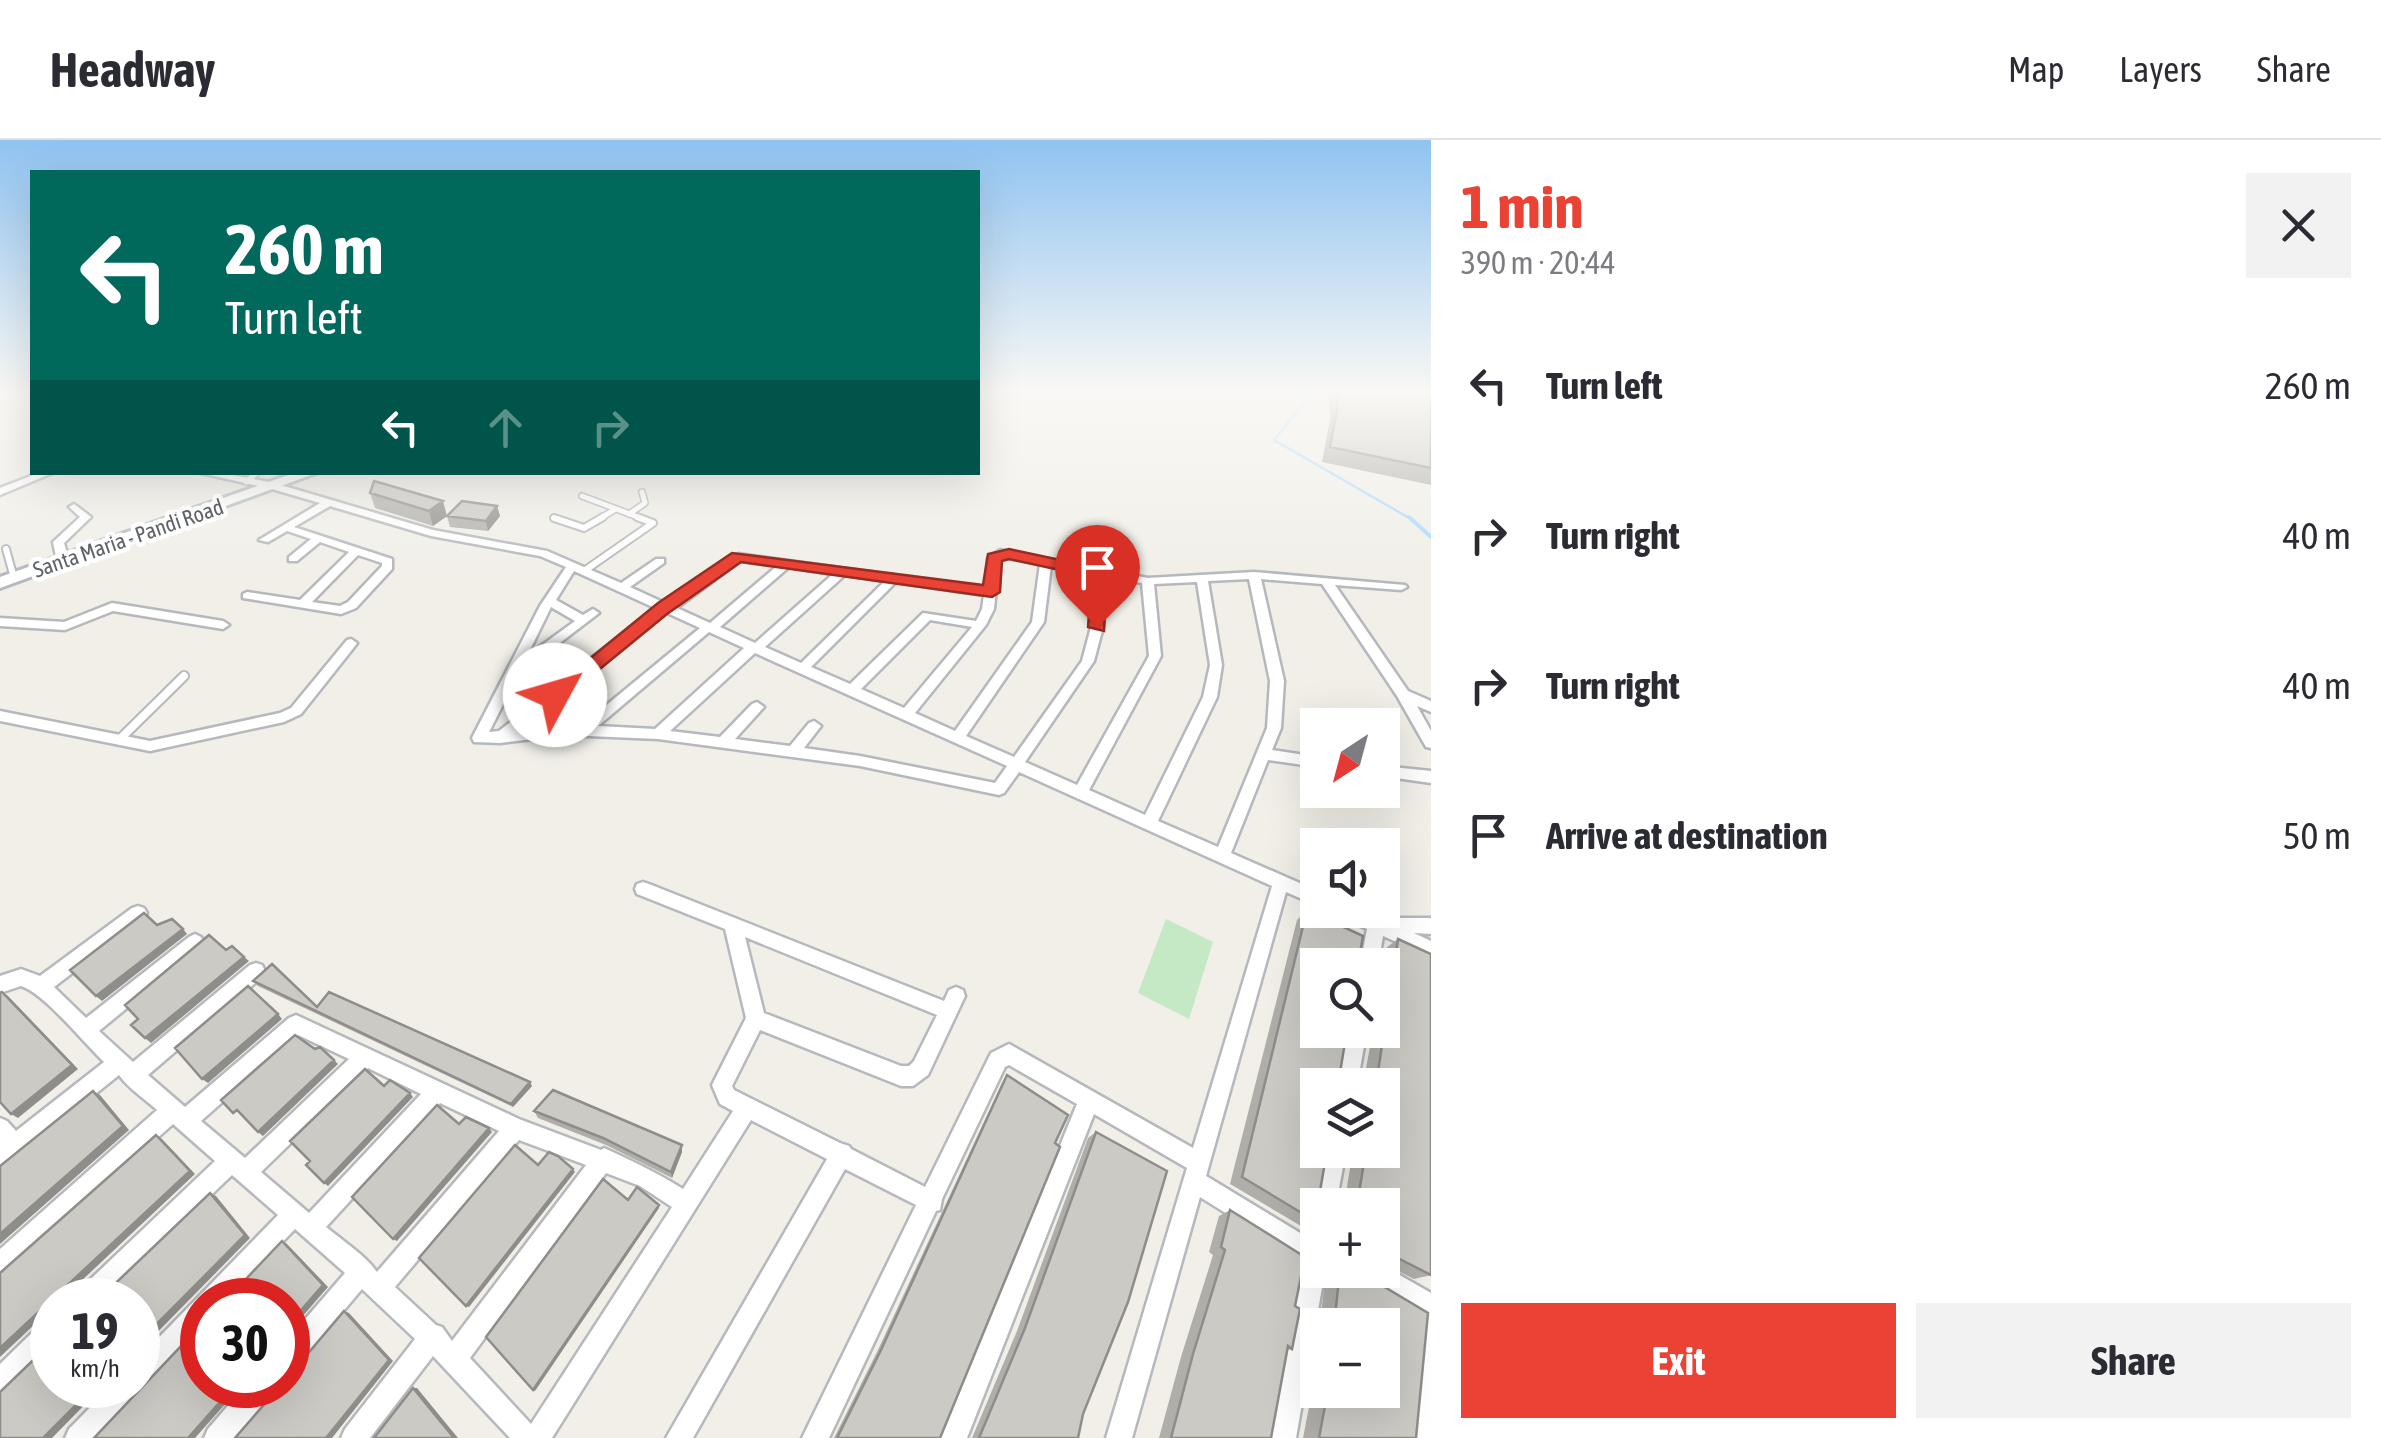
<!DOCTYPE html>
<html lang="en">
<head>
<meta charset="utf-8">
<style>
	body { margin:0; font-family:"Asap Condensed",sans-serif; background:#f2f2f3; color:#2b2b33; height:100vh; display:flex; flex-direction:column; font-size:38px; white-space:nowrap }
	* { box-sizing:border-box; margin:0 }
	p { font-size:32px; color:#7c7c81 }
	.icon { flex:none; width:55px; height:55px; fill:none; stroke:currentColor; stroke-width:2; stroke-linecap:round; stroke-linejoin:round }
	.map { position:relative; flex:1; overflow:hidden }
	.drawer { display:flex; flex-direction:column; background:#fff; width:950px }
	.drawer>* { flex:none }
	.banner { position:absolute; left:30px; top:30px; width:950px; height:305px; border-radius:0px; box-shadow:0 10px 40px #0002; background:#00695c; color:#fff; overflow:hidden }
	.needle { width:65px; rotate:216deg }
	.controls { position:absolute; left:1300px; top:568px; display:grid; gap:20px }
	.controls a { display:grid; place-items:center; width:100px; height:100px; border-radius:0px; background:#fff; box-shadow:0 10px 40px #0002; font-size:50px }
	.speed { position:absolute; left:30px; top:1138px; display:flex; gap:20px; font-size:50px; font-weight:700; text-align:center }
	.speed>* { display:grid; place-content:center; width:130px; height:130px; border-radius:50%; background:#fff; box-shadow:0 10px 40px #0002; line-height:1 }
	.speed small { font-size:25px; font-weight:400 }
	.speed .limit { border:15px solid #d22; background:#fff; color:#111 }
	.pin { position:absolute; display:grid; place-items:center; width:85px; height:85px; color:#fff; margin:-102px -42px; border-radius:50% 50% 50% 0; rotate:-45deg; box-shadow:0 0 10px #0007 }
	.pin .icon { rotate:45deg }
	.me { position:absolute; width:110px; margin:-55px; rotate:51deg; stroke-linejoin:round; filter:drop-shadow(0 0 8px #0008) }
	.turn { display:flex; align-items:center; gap:35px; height:210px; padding:0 30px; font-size:45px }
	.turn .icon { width:130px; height:130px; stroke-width:2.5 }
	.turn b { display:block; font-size:70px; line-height:85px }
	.lanes { display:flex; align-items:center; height:95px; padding:0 30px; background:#0003; justify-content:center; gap:50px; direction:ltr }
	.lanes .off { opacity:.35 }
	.round { display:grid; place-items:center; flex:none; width:105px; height:105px; border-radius:0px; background:#f2f2f3 }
	.headline { display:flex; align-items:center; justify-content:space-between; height:170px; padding:0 30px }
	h1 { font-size:60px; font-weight:700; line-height:75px; color:#ea4335 }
	.primary-button { display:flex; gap:20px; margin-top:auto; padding:20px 30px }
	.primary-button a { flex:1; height:115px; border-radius:0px; background:#ea4335; color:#fff; font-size:40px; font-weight:700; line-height:115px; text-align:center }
	.primary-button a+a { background:#f2f2f3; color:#2b2b33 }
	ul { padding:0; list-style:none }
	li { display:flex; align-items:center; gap:30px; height:150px; padding:0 30px }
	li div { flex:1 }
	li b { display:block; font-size:38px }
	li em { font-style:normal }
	header { display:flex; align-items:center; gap:60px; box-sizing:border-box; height:140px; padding:0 50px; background:#fff; border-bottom:2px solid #e1e1e2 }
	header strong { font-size:48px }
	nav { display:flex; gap:55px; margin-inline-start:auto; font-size:35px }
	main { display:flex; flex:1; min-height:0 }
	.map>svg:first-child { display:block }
	.green { fill:#c5e8c5 }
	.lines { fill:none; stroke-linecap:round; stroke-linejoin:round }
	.stream-far1 { stroke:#aadaff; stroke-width:2.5 }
	.stream { stroke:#aadaff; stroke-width:4 }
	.service-far2-casing { stroke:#b5b8bc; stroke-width:8 }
	.service-far1-casing { stroke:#b5b8bc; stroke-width:10 }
	.service-casing { stroke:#b5b8bc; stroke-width:12 }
	.minor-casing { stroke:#b5b8bc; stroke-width:5 }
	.secondary-casing { stroke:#b6babf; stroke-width:6 }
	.service-far2 { stroke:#fff; stroke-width:5 }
	.service-far1 { stroke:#fff; stroke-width:6 }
	.service { stroke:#fff; stroke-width:8 }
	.minor { fill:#fff; fill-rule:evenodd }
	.secondary { fill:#fff; fill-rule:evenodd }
	.wall { fill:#afaea9 }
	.shaded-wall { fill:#8f8d8a }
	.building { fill:#cccac5; stroke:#8f8d8a; stroke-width:2.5 }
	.route { fill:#ea4335; stroke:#982c22; stroke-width:2.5 }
	.labels { text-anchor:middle; stroke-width:9; stroke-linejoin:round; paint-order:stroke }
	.far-street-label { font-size:22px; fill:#5f6368; stroke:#fff }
</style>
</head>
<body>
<header>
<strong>Headway</strong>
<nav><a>Map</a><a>Layers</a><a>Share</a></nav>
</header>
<main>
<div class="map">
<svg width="1431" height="1298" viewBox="0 0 1431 1298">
	<rect width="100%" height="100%" fill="#f1efe8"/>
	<path class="green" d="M 1166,779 L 1213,802 L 1189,879 L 1138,853 Z"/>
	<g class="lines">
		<path class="stream-far1" d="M 1313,252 L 1274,300 L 1411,379"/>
		<path class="stream" d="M 1409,377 L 1431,397"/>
		<g class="service-far2-casing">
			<path id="service-far2" d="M 246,342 L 258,332
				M 582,356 L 643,379
				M 629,374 L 645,363 L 642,352
				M 554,378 L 558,379
				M 599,379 L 614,370"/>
		</g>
		<g class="service-far1-casing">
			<path id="service-far1" d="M 554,378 L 584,388 L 603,377
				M 6,409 L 14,438
				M 584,431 L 653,383 L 637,377"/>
		</g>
		<g class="service-casing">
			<path id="service" d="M 119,600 L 184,536"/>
		</g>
		<g class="minor-casing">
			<path id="minor" d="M 41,332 L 55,332 L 0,355 L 0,348 Z
				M 196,332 L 218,332 L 274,343 L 433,390 L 547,411 L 621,443 L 656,419 L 664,419 L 664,423 L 630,447 L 667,464 L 738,414 L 985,448 L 988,418 L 1000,410 L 1148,438 L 1254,432 L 1405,445 L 1407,447 L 1401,450 L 1335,445 L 1408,551 L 1431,561 L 1431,572 L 1417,566 L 1431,591 L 1431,608 L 1426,607 L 1397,556 L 1322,444 L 1261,439 L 1284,541 L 1281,588 L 1272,610 L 1318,617 L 1318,627 L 1268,620 L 1231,713 L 1318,751 L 1318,766 L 1286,752 L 1206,1036 L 1310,1099 L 1318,1096 L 1318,1130 L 1325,1130 L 1296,1298 L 1270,1298 L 1304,1122 L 1200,1057 L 1132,1298 L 1106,1298 L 1187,1028 L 1094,974 L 967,1298 L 941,1298 L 1077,964 L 1009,925 L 1005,927 L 942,1059 L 940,1070 L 936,1071 L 829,1298 L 802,1298 L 916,1065 L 845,1029 L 693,1298 L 666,1298 L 827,1019 L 751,980 L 552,1298 L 510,1298 L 433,1216 L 370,1298 L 341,1298 L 345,1289 L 415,1199 L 362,1149 L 297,1226 L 288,1229 L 288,1199 L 345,1133 L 295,1089 L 226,1160 L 202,1160 L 202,1185 L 147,1245 L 141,1247 L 138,1254 L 96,1298 L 65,1298 L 69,1289 L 112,1245 L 138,1245 L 138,1219 L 278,1075 L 232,1035 L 102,1160 L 73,1160 L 77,1152 L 215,1021 L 173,984 L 8,1132 L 0,1135 L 0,1109 L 157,970 C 145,959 128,948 119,935 L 7,1025 L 0,1029 L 0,978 L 7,981 L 16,991 L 104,922 C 84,903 44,853 21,846 L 0,853 L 0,836 L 21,829 L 40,836 L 132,768 L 138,766 L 144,768 L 147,773 L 144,778 L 54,847 L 86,878 L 189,797 L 195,794 L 201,797 L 204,802 L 201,807 L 99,891 L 133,922 L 250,825 L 256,823 L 262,825 L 265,831 L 262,837 L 148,935 L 185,967 L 289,878 L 296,875 L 519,979 L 601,1010 L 604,1008 C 630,1020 658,1033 683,1049 L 733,971 L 720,964 L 712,945 L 746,878 L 725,789 L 637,754 L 635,749 L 637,744 L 643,742 L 649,744 L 944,861 L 949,850 L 956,847 L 963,850 L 965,856 L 928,935 L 913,946 L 901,946 L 760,890 L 732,946 L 734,950 L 840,1003 L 849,1006 L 851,1009 L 925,1047 L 991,913 L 1009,904 L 1193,1008 L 1272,746 L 1019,632 L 1004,653 L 999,655 L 860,626 L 658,599 L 565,595 L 500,603 L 474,602 L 472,598 L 540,466 L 566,427 L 540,416 L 431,396 L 330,366 L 294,387 L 392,419 L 392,429 L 356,468 L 341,474 L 243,458 L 243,454 L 247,452 L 300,460 L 349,412 L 320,402 L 297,421 L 289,421 L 289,417 L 311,399 L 287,391 L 268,402 L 259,400 L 320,363 L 272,349 ZM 358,415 L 382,423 L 382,426 L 348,462 L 340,466 L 312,462 ZM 1002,417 L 1040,424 L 1032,482 L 955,591 L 915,573 L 986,485 L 994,469 L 999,419 ZM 740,421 L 777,426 L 710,483 L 677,468 ZM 1051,426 L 1095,434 L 1091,487 L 1082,521 L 1014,617 L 966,596 L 1044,482 ZM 789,427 L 833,434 L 755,503 L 720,487 ZM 574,431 L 655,468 L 499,591 L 489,592 L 518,535 L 599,473 L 593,469 L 583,475 L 556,460 ZM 845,435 L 885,441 L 801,523 L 765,507 ZM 1107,437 L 1142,443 L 1149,516 L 1077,645 L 1025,622 L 1094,521 L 1103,487 ZM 1249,439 L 1270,541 L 1267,588 L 1218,707 L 1158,681 L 1217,557 L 1222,525 L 1208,441 ZM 896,442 L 984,455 L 982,469 L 976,481 L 923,473 L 850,544 L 811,527 ZM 1197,442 L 1210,525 L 1203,557 L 1145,675 L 1089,650 L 1161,516 L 1154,444 ZM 551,467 L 575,481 L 527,516 ZM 665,472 L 700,488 L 581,586 L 520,589 ZM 930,480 L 972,487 L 904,568 L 861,549 ZM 709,492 L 744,508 L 655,589 L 598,586 ZM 755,513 L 1007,626 L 995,643 L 860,616 L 804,608 L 821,586 L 814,581 L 809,583 L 790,606 L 735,599 L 764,567 L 757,562 L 752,564 L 720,597 L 670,591 ZM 745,797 L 937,875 L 914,921 L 909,926 L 901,926 L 764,873 ZM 298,895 L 349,919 L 245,1018 L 201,981 ZM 368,928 L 421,954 L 309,1073 L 261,1032 ZM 440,963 L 499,991 L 377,1132 C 365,1115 343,1101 326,1087 ZM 519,1000 L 586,1025 L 452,1201 L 442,1187 L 436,1185 L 395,1147 ZM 606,1033 L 640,1046 L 672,1067 L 531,1284 L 470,1218 Z
				M 74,364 L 91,377 L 64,403 L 69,421 L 63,424 L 57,421 L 53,402 L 80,377 L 69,367 Z
				M 112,463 L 223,481 L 229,485 L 223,489 L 113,471 L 65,490 L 0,486 L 0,478 L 64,482 Z
				M 351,499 L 357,503 L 355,506 L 301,574 L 284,582 L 150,611 L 0,581 L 0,571 L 150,601 L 280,573 L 291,568 L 347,500 Z
				M 1382,626 L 1431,631 L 1431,643 L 1382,636 Z
				M 1334,770 L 1361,770 L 1378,778 L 1431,778 L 1431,794 L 1414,793 L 1431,801 L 1431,817 L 1383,796 L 1378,825 L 1360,825 L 1367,789 L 1337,775 Z
				M 1347,890 L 1367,890 L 1357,945 L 1337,945 Z
				M 1324,1010 L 1346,1010 L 1336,1065 L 1318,1065 L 1318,1073 L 1314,1065 Z
				M 1382,1125 L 1431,1153 L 1431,1298 L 1406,1298 L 1418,1172 L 1361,1138 L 1357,1130 L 1382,1130 Z
				M 52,1179 L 52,1207 L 9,1250 L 0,1253 L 0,1224 L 43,1182 Z
				M 246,1245 L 276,1245 L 272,1254 L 234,1298 L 204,1298 L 208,1289 Z"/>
		</g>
		<g class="secondary-casing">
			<path id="secondary" d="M 297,332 L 319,332 L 0,448 L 0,437 Z"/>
		</g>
		<use href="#service-far2" class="service-far2"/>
		<use href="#service-far1" class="service-far1"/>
		<use href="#service" class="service"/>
		<use href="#minor" class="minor"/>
		<use href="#secondary" class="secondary"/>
	</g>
	<path class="wall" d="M 1328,252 L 1431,252 L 1431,345 L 1322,322 L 1330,279 Z
		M 370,353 L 447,376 L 433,386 L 375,368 Z
		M 497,366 L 500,376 L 488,391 L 450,387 L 447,376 Z
		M 1307,770 L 1315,1081 L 1301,1086 L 1230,1044 L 1297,780 Z
		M 1398,799 L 1431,1135 L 1414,1139 L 1382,1123 L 1382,1065 L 1344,1065 L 1353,1010 L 1382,1010 L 1382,945 L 1363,945 L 1373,890 L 1382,890 L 1382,830 L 1386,808 Z
		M 253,841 L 317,867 L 532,946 L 513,967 L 258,846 Z
		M 1007,935 L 1055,1003 L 940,1298 L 834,1298 L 877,1212 L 1002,943 Z
		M 534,971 L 682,1005 L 682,1012 L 672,1038 L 606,1005 L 538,978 Z
		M 1096,992 L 1083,1274 L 1078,1298 L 972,1298 L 1017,1191 L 1088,998 Z
		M 1230,1070 L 1295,1166 L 1292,1209 L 1287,1210 L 1271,1298 L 1159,1298 L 1181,1217 L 1213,1115 L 1209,1112 L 1219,1076 Z
		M 1326,1130 L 1356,1130 L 1428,1173 L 1416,1298 L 1303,1298 L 1311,1257 L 1318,1204 L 1318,1250 L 1382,1250 L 1382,1185 L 1320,1185 Z"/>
	<path class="shaded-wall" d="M 443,361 L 447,376 L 433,386 L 429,371 Z
		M 497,366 L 500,376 L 488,391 L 486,381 Z
		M 183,789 L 187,794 L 102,861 L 96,856 Z
		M 244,817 L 249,821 L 151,903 L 145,898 Z
		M 2,852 L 8,856 L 78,929 L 18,978 L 11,974 Z
		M 278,874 L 282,879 L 208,943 L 202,939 Z
		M 334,920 L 338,924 L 263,996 L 258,992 Z
		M 530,942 L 532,946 L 513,967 L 511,964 Z
		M 93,951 L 100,955 L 129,990 L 0,1104 L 0,1094 Z
		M 410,953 L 413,957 L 328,1046 L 324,1043 Z
		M 489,988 L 492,992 L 397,1101 L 393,1099 Z
		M 156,995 L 162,999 L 195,1034 L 61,1160 L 52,1160 L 52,1168 L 0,1217 L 0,1208 Z
		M 682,1005 L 682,1012 L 672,1038 L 671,1032 Z
		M 573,1029 L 575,1032 L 469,1167 L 466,1166 Z
		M 210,1053 L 216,1056 L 250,1098 L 138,1212 L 138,1203 Z
		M 659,1065 L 659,1068 L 535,1251 L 533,1250 Z
		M 282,1101 L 287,1104 L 328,1147 L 288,1193 Z
		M 344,1171 L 349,1173 L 393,1221 L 332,1298 L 326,1298 Z
		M 96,1245 L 104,1245 L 52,1298 L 43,1298 Z
		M 235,1245 L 242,1245 L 195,1298 L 188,1298 Z
		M 413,1248 L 417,1248 L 458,1298 L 454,1298 Z"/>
	<path class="building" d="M 1337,252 L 1431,252 L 1431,328 L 1330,307 L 1338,264 Z
		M 374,341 L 443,361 L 429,371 L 370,353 Z
		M 462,361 L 497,366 L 486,381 L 447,376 Z
		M 1307,770 L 1363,796 L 1358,825 L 1318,825 L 1318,890 L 1347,890 L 1338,945 L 1318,945 L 1318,1010 L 1327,1010 L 1315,1081 L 1242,1037 Z
		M 144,773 L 157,785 L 172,779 L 183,789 L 96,856 L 70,830 Z
		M 209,795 L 226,810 L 232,806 L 244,817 L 145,898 L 131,885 L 138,879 L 125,865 Z
		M 1398,799 L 1431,814 L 1431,1135 L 1382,1110 L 1382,1065 L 1357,1065 L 1366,1010 L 1382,1010 L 1382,945 L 1376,945 Z
		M 272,824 L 317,867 L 329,852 L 530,942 L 511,964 L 253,841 Z
		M 248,846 L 278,874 L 202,939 L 175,908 Z
		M 2,852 L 72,925 L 11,974 L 0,962 L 0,853 Z
		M 295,895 L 315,909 L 320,907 L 334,920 L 258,992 L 237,970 L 233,973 L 221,960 Z
		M 365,929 L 384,946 L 390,940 L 410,953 L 324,1043 L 306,1025 L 310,1021 L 290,1001 Z
		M 1007,935 L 1068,975 L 1055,1003 L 1060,1007 L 940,1298 L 837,1298 L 881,1210 Z
		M 553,950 L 682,1005 L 671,1032 L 603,998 L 534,971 Z
		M 93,951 L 123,986 L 0,1094 L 0,1026 Z
		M 437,965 L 459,984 L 466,977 L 489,988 L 393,1099 L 352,1057 Z
		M 1096,992 L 1167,1031 L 1128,1162 L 1083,1274 L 1078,1298 L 979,1298 L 1025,1188 Z
		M 156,995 L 190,1031 L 0,1208 L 0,1133 Z
		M 515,1005 L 538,1025 L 549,1012 L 558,1016 L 573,1029 L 466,1166 L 419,1118 Z
		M 603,1039 L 628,1060 L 637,1047 L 659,1065 L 533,1250 L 486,1197 Z
		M 210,1053 L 245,1095 L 138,1203 L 138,1160 L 101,1160 L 100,1158 Z
		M 1230,1070 L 1305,1117 L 1295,1166 L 1300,1169 L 1292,1209 L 1288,1206 L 1271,1298 L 1171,1298 L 1193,1214 L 1225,1110 L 1221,1107 Z
		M 282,1101 L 323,1145 L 288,1185 L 288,1160 L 226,1160 Z
		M 1340,1130 L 1356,1130 L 1428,1173 L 1416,1298 L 1319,1298 L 1328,1250 L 1382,1250 L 1382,1185 L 1334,1185 Z
		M 344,1171 L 389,1220 L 326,1298 L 235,1298 L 281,1245 L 288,1245 L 288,1237 Z
		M 202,1184 L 202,1245 L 235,1245 L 188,1298 L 94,1298 Z
		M 52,1202 L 52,1245 L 96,1245 L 43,1298 L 0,1298 L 0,1252 Z
		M 413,1248 L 454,1298 L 374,1298 Z"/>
	<linearGradient id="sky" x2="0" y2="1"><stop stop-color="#8fc3f1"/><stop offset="0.58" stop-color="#f9f8f5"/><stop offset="1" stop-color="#f9f8f5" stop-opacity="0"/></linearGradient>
	<rect width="1431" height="434" fill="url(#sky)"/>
	<path class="route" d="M 1009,409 L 1107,430 L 1104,491 L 1088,487 L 1092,437 L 1009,419 L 1002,421 L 1000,452 L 992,457 L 741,422 L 667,474 L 562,560 L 548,560 L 545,555 L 658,463 L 732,413 L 983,445 L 988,414 Z"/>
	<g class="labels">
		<g class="far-street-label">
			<text transform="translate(128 398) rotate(-19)" y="8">Santa Maria - Pandi Road</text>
		</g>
	</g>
</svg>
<div class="controls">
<a><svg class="needle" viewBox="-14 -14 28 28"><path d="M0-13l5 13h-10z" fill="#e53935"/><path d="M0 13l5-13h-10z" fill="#7c7c81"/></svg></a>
<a><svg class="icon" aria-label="sound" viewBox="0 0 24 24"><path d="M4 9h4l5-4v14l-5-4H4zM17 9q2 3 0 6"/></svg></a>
<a><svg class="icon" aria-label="search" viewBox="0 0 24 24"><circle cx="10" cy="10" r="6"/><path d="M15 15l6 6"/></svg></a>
<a><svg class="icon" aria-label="layers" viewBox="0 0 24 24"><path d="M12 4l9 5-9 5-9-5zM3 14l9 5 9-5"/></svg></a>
<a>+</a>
<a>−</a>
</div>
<div class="speed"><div>19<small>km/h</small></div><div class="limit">30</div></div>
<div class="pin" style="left:1097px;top:487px;background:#d93025"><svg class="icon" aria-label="arrive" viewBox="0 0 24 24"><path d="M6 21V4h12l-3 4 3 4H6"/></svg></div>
<svg class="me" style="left:555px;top:555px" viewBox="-20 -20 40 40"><circle r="19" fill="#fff"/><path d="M0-13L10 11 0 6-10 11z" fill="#ea4335"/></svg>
<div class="banner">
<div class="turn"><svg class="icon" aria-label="left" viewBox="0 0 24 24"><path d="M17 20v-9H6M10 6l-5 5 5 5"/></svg><div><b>260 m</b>Turn left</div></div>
<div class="lanes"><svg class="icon" aria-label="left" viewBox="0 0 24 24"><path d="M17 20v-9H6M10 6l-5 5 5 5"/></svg><svg class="icon off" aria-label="ahead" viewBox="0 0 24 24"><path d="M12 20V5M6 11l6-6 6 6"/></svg><svg class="icon off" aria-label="right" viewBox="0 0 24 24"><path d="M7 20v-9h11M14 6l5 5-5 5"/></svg></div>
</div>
</div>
<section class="drawer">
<div class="headline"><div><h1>1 min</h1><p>390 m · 20:44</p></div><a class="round"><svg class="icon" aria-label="close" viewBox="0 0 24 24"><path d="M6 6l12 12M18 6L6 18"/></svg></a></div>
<ul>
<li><svg class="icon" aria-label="left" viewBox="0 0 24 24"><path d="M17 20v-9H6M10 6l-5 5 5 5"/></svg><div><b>Turn left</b></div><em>260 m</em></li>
<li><svg class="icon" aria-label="right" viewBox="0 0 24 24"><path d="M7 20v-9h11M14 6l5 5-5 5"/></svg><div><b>Turn right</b></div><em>40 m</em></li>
<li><svg class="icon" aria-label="right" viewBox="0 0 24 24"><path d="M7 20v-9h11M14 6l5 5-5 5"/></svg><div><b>Turn right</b></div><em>40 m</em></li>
<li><svg class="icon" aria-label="arrive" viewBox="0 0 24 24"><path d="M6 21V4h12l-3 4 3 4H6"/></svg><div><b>Arrive at destination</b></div><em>50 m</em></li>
</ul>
<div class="primary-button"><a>Exit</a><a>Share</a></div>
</section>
</main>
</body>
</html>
